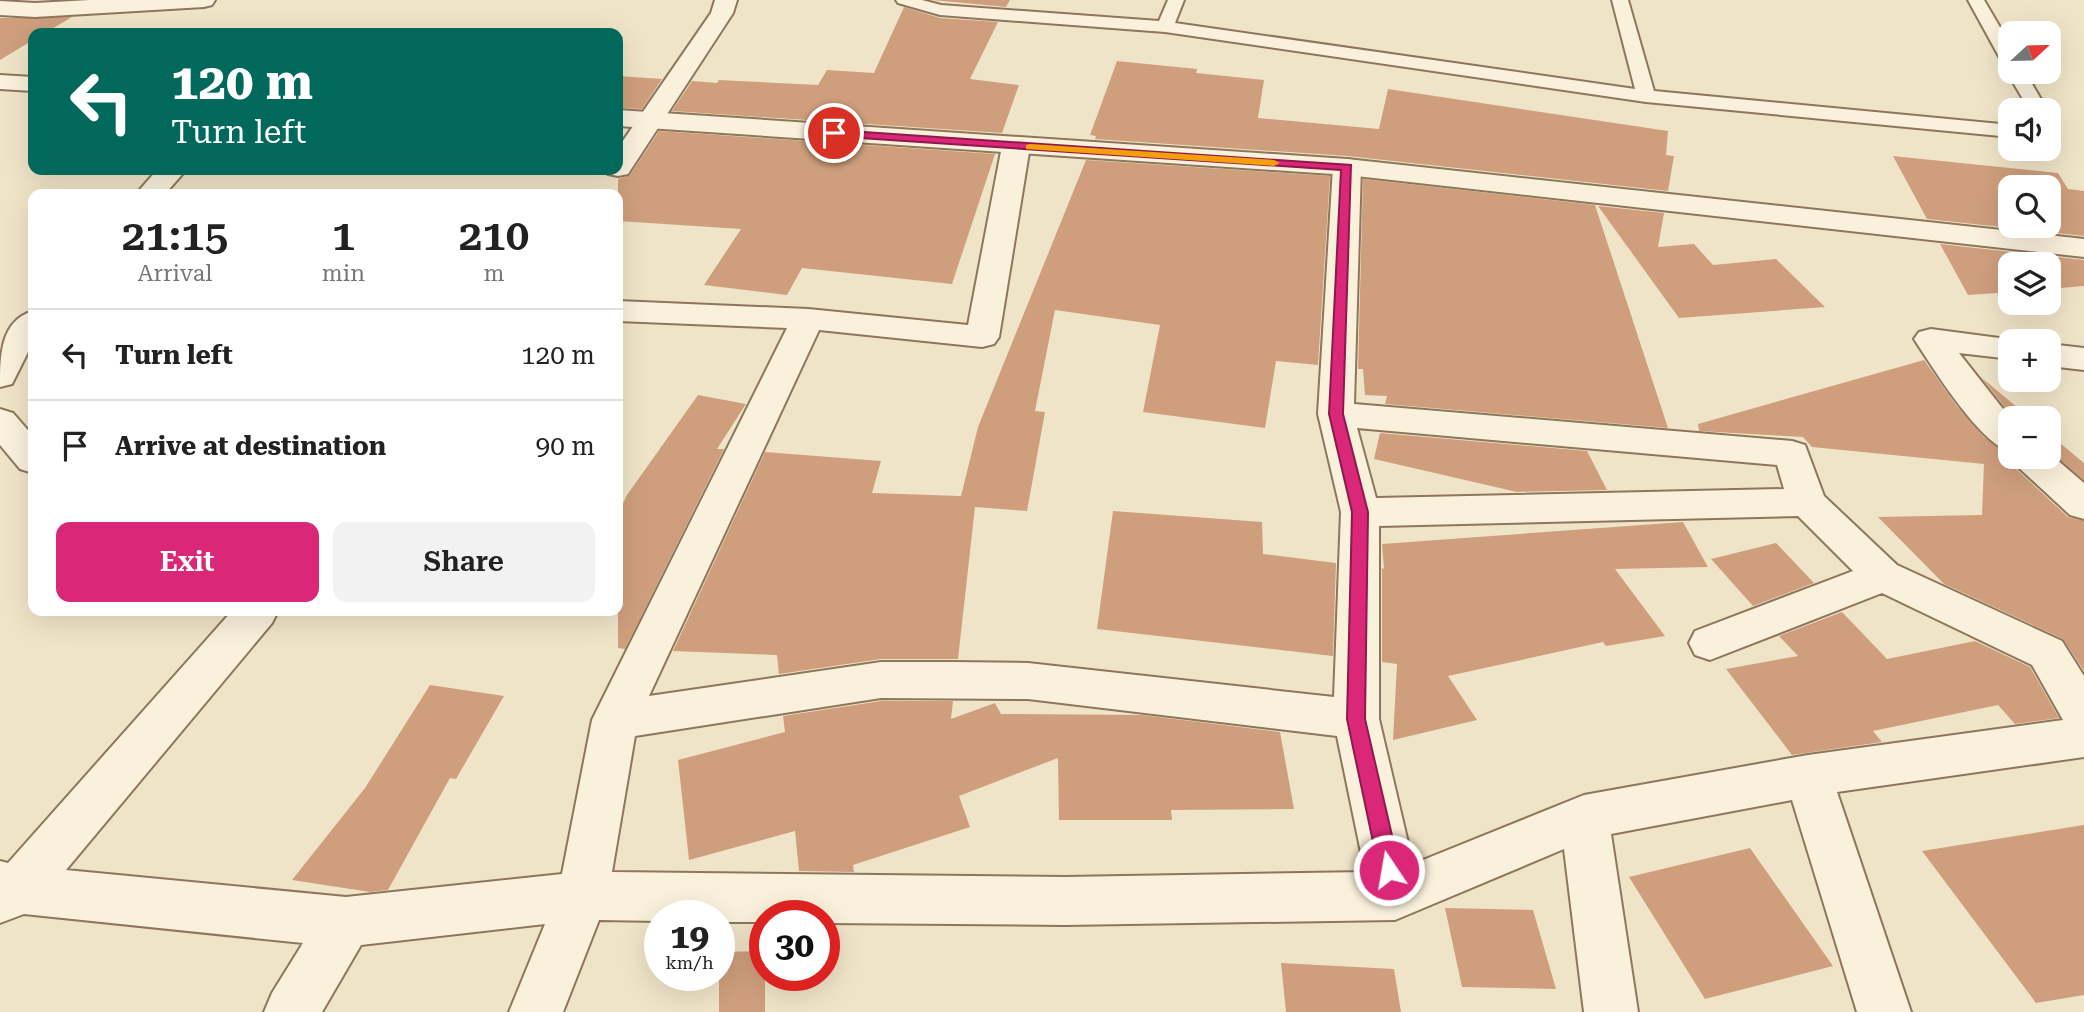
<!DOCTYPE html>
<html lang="en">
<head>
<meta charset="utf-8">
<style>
	body { margin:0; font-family:"Roboto Serif",serif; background:#f2f2f2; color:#222; height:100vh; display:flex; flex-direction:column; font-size:26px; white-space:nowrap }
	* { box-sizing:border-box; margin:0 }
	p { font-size:23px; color:#767676 }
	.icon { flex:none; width:38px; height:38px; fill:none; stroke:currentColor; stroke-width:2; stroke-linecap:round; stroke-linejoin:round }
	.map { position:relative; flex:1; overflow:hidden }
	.side { position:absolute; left:28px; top:189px; width:595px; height:427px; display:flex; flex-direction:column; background:#fff; border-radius:14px; box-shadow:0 7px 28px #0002 }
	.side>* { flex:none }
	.banner { position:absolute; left:28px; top:28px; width:595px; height:147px; border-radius:14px; box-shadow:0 7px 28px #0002; background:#00695c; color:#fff; overflow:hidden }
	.needle { width:46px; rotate:68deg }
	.fabs { position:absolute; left:1998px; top:21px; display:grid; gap:14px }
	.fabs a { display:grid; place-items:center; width:63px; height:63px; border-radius:14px; background:#fff; box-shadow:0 7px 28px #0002; font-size:35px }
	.speed { position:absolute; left:644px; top:900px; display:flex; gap:14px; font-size:35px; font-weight:700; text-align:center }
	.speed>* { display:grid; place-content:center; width:91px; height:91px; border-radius:50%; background:#fff; box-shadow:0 7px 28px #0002; line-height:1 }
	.speed small { font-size:18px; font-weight:400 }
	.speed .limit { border:10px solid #d22; background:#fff; color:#111 }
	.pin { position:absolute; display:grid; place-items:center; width:60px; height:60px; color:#fff; margin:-30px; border:4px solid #fff; border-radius:50%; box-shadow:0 2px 7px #0007 }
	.me { position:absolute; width:77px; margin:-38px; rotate:348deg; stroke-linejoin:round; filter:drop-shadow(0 0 5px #0008) }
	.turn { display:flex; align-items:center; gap:24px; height:147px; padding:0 28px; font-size:32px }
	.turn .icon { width:91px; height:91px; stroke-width:2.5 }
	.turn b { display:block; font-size:49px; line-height:60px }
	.eta { display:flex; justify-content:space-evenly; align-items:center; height:119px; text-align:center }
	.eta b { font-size:42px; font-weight:600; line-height:49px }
	.button { display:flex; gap:14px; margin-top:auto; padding:14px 28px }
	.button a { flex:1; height:80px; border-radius:14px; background:#db2777; color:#fff; font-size:28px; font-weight:600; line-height:80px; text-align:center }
	.button a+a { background:#f2f2f2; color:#222 }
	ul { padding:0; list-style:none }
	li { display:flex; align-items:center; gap:21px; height:91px; padding:0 28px; border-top:2px solid #e0e0e0 }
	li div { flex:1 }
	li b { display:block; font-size:26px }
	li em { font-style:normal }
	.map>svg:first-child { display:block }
	.building { fill:#cf9f7d; fill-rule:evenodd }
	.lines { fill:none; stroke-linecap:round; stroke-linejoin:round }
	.service-casing { stroke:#8d765c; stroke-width:4 }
	.minor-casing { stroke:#8d765c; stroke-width:4 }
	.tertiary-casing { stroke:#8d765c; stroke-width:4 }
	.service { fill:#faf1dc; fill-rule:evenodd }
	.minor { fill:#faf1dc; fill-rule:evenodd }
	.tertiary { fill:#faf1dc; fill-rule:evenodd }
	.route { fill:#db2777; stroke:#8e194d; stroke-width:2 }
	.slow { fill:#f59e0b }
</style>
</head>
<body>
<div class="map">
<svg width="2084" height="1012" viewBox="0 0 2084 1012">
	<rect width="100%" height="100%" fill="#f0e4c8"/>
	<path class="building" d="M 932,0 L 1010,0 L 1006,7 Z
		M 904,7 L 940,18 L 998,22 L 970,79 L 1019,85 L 1002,133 L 672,111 L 692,81 L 717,83 L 719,80 L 818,85 L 827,70 L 874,73 Z
		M 72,17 L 45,33 L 33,33 L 33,40 L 0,60 L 0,18 Z
		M 1117,61 L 1197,69 L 1196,73 L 1264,80 L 1258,118 L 1379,129 L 1388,89 L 1668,131 L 1666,155 L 1674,156 L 1668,191 L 1347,156 L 1095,139 L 1096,136 L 1090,135 Z
		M 618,76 L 662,79 L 642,109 L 618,108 Z
		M 659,131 L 995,154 L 952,284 L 802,268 L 787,295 L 704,285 L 741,229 L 618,221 L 618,179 L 630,175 Z
		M 1893,156 L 2058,173 L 2068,189 L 2084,191 L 2084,236 L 1927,219 ZM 2011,187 L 2049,187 L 2049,226 L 2011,226 Z
		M 1086,160 L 1330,176 L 1318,365 L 1276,361 L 1265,428 L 1143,412 L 1160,325 L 1055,310 L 1035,411 L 1045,412 L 1027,511 L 975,507 L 958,659 L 881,659 L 779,674 L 777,655 L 673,651 L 765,452 L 881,461 L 872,493 L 961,496 L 978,427 Z
		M 1363,179 L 1595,205 L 1668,428 L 1385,404 L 1387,396 L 1365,395 L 1363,369 L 1358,369 Z
		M 1598,206 L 1664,213 L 1658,247 L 1694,244 L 1713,265 L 1776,259 L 1825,307 L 1679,318 Z
		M 1940,244 L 2084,260 L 2084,286 L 2049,289 L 2049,264 L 2011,264 L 2011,292 L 1968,295 Z
		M 1924,360 L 1956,405 L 1984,437 L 2011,454 L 2010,458 L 2015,468 L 2068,517 L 2084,521 L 2084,671 L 2063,639 L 1944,584 L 1878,517 L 1982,515 L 1984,464 L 1812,447 L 1803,437 L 1699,431 L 1698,424 Z
		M 1982,378 L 2030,418 L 2013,418 Z
		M 698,395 L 746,404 L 717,449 L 724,449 L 625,649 L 618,648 L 618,513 L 627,495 Z
		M 1380,433 L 1587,451 L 1607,490 L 1517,492 L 1374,459 Z
		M 2049,434 L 2084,463 L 2084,480 L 2049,451 Z
		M 1113,511 L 1262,522 L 1263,554 L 1336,563 L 1333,656 L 1097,629 Z
		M 1683,522 L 1708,567 L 1615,569 L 1665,636 L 1606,646 L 1603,642 L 1448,676 L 1477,720 L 1393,740 L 1397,664 L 1382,662 L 1382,568 L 1384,569 L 1382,544 Z
		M 1776,543 L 1814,583 L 1753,606 L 1711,559 Z
		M 1842,612 L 1887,659 L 1975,641 L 2030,667 L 2059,718 L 2015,724 L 1998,705 L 1873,731 L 1882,742 L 1792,755 L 1726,669 L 1798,656 L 1779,636 Z
		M 430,685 L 504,696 L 456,779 L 450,778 L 388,890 L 370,892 L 292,880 L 365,788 Z
		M 881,701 L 953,701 L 951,719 L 995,703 L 1001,714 L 1142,715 L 1280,732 L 1294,809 L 1171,810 L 1172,820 L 1059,820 L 1058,758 L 959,796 L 970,827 L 853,865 L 854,872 L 799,871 L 795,831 L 689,860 L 678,760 L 785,732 L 783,716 Z
		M 2084,825 L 2084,995 L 2036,1003 L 1922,851 Z
		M 1750,848 L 1833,966 L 1705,999 L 1629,877 Z
		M 1445,908 L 1533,910 L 1556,989 L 1462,987 Z
		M 765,951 L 765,1012 L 719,1012 L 719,952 Z
		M 1281,963 L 1394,969 L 1401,1012 L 1286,1012 Z"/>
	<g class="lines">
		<g class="service-casing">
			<path id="service" d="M 896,0 L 922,0 L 941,5 L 1159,21 L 1168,0 L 1184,0 L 1175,23 L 1635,89 L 1612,0 L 1628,0 L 1654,91 L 2011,125 L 2011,137 L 1646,102 L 1165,32 L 940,15 L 898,3 Z
				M 1968,0 L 1984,0 L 2011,46 L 2011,67 L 2002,62 Z
				M 2010,68 L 2011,72 L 2025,72 L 2045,106 L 2042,110 L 2024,110 L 2027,106 L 2007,72 Z"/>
		</g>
		<g class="minor-casing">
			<path id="minor" d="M 90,0 L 215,0 L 212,5 L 204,7 L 35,17 L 0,15 L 0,1 L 35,3 Z
				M 715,0 L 737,0 L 733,13 L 628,174 L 618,176 L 608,174 L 605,170 L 618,170 L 618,148 L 711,13 Z
				M 1016,138 L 1026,140 L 1030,146 L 999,337 L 994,344 L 982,347 L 819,330 L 649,696 L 881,662 L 952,662 L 1028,663 L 1334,697 L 1341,512 L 1318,414 L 1333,167 L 1337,161 L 1347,159 L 1357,161 L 1361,167 L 1354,404 L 1792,441 L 1805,445 L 1824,496 L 1897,565 L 2062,641 L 2084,676 L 2084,757 L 1837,792 L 1911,1012 L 1857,1012 L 1792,800 L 1611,834 L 1638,1012 L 1584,1012 L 1564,849 L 1395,920 L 1065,925 L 824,923 L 824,915 L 765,915 L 765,922 L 719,922 L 719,915 L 660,915 L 660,921 L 599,920 L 563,1012 L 509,1012 L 545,924 L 361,945 L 322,1012 L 264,1012 L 272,993 L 303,943 L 24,914 L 0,923 L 0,861 L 8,863 L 232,611 L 278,611 L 272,623 L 66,870 L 346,897 L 562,874 L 592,720 L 787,328 L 618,321 L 618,301 L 808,309 L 968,325 L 1002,146 L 1006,140 ZM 1357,428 L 1777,465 L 1784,489 L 1376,498 ZM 1798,516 L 1853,571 L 1695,631 L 1689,643 L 1695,655 L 1710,660 L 1882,593 L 2032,665 L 2063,720 L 1808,755 L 1584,795 L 1413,864 L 1379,719 L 1379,526 ZM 881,698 L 1028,699 L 1337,736 L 1365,872 L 1065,877 L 612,872 L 635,736 Z
				M 157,170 L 186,170 L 165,194 L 136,194 Z
				M 33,311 L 33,342 L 12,384 L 0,387 C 0,356 0,321 33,311 Z
				M 1931,329 L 2022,341 L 2011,341 L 2011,359 L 1959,353 L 2011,419 L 2011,452 C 1980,444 1933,368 1914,339 L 1919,332 Z
				M 2049,344 L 2084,348 L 2084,370 L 2049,366 Z
				M 0,409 L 13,413 L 33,436 L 33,473 L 20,469 L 0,445 Z
				M 2049,453 L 2084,483 L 2084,519 L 2070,515 L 2017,466 L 2012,457 L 2049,457 Z"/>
		</g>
		<g class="tertiary-casing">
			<path id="tertiary" d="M 0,75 L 33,77 L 33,91 L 0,89 Z
				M 618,110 L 1347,159 L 2084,239 L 2084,257 L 1347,175 L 618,126 Z"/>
		</g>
		<use href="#service" class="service"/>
		<use href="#minor" class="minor"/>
		<use href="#tertiary" class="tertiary"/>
	</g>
	<path class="route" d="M 834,130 L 1351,165 L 1343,414 L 1368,512 L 1365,719 L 1400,870 L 1396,877 L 1389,880 L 1382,877 L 1379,870 L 1347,719 L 1352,512 L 1329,414 L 1341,170 L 830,136 L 828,133 Z"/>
	<path class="slow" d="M 1030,144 L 1274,160 L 1280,163 L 1274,166 L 1026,149 L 1026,145 Z"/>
</svg>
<div class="fabs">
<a><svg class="needle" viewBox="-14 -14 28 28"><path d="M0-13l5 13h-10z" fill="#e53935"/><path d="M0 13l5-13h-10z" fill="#767676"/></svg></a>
<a><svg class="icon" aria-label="sound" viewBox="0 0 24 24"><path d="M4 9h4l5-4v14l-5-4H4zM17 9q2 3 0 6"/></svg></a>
<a><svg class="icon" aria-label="search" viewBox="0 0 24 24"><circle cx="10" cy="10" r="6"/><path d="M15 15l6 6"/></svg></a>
<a><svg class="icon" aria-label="layers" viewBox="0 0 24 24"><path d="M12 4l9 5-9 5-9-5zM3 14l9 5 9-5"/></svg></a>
<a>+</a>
<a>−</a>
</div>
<div class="speed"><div>19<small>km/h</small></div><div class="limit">30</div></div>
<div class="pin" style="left:834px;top:133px;background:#d93025"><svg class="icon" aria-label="arrive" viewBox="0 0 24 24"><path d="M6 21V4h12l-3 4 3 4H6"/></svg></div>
<svg class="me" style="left:1389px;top:870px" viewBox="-20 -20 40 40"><circle r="17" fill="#db2777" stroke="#fff" stroke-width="3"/><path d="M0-11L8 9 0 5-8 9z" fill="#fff"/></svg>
<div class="banner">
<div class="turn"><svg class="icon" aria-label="left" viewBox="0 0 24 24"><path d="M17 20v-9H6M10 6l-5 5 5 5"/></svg><div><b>120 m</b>Turn left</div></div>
</div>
<section class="side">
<div class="eta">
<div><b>21:15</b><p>Arrival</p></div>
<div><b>1</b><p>min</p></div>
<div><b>210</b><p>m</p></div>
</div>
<ul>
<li><svg class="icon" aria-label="left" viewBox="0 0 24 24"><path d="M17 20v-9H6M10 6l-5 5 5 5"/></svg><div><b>Turn left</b></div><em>120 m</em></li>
<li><svg class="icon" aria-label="arrive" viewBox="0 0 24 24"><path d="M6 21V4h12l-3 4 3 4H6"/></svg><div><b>Arrive at destination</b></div><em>90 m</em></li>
</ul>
<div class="button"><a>Exit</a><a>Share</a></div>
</section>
</div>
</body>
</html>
